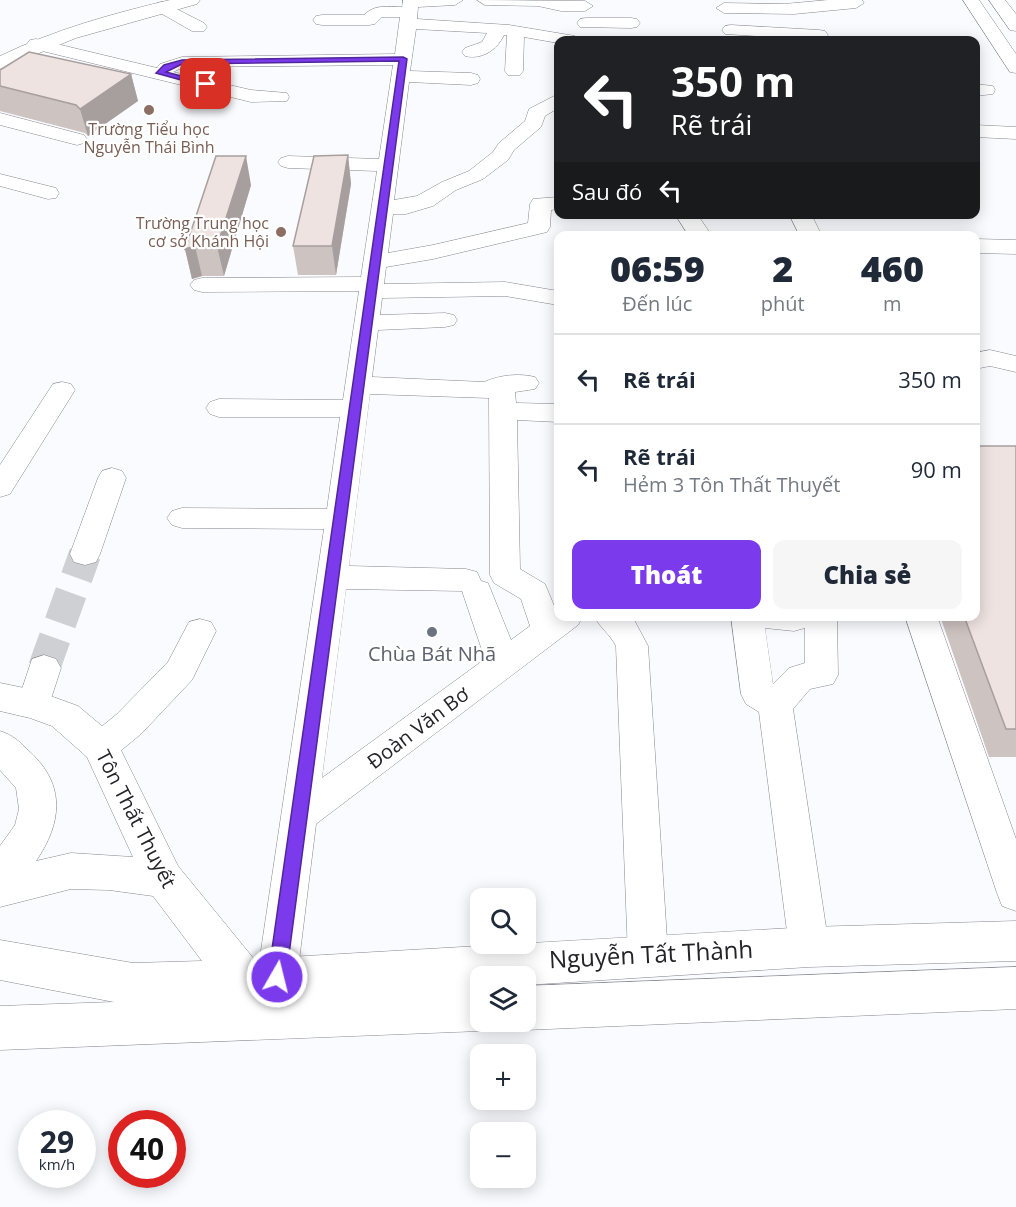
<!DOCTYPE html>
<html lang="vi">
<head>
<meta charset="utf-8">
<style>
	body { margin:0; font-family:"Open Sans",sans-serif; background:#f6f6f7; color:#1f2937; height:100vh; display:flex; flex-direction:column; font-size:22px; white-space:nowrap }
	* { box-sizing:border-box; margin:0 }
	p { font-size:20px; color:#747a83 }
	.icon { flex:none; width:33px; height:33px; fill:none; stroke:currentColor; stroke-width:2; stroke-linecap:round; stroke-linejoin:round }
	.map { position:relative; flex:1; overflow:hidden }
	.panel { position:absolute; left:554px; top:231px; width:426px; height:390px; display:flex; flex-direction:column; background:#fff; border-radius:12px; box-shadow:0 3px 15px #0003 }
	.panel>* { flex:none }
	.top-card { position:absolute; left:554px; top:36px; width:426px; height:183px; border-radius:12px; box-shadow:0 3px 15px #0003; background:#202124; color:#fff; overflow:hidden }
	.fabs { position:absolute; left:470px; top:888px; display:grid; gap:12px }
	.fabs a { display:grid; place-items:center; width:66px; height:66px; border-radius:12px; background:#fff; box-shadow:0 3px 15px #0003; font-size:30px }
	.speed { position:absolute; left:18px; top:1110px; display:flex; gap:12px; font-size:30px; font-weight:700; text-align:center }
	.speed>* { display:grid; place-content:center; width:78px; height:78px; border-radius:50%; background:#fff; box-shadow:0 3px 15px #0003; line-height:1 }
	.speed small { font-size:15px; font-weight:400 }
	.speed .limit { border:9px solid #d22; background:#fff; color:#111 }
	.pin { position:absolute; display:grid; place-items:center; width:51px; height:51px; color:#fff; margin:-26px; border-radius:12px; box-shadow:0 3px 9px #0006 }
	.me { position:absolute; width:66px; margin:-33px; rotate:8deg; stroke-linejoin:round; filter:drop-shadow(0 0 4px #0008) }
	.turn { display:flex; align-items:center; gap:21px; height:126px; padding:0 18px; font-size:27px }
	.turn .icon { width:78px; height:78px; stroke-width:2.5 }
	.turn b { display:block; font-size:42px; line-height:51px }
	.then { display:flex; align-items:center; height:57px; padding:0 18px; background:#0003; gap:12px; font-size:22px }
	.eta { display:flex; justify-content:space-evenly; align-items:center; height:102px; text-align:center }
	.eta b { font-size:36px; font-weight:800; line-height:42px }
	.action { display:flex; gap:12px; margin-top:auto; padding:12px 18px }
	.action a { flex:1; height:69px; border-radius:12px; background:#7c3aed; color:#fff; font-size:24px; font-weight:800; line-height:69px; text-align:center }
	.action a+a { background:#f6f6f7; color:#1f2937 }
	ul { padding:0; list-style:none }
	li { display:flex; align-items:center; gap:18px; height:90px; padding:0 18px; border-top:2px solid #e0e1e3 }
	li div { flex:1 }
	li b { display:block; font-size:22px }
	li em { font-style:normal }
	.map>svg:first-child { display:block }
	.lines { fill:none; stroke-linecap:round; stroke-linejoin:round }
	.minor-tunnel { stroke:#cfd0d3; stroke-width:32; stroke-dasharray:32 16; stroke-linecap:butt }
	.minor-casing { stroke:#85878f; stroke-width:1 }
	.major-casing { stroke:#85878f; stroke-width:1 }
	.minor { fill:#fff; fill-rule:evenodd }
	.major { fill:#fff; fill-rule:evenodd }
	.wall { fill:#cdc3c1 }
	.shaded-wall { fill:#a79f9d }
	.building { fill:#eee3e0; stroke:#a79f9d; stroke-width:1.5 }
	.route { fill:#7c3aed; stroke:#51269a; stroke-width:1.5 }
	.education-dot { fill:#8d6e63; stroke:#fff; stroke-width:2 }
	.worship-dot { fill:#6b7280; stroke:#fff; stroke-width:2 }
	.labels { text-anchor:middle; stroke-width:4.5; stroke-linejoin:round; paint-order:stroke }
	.far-education-label { font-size:16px; fill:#785e54; stroke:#fff }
	.worship-label { font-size:20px; fill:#5b616d; stroke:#fff }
	.street-label { font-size:20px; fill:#242428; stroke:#fff }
	.near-street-label { font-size:24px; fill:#242428; stroke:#fff }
</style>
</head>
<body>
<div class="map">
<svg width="1016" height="1207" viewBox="0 0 1016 1207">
	<rect width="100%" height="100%" fill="#fafbfe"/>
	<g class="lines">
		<path class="minor-tunnel" d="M 44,668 L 85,554"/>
		<g class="minor-casing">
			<path id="minor" d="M 403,0 L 463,0 L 455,5 L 418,7 L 417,19 L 509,25 L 575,36 L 578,40 L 558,40 L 558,43 L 524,37 L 523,71 L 520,75 L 508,75 L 505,71 L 507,35 L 504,35 C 497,50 482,60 465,56 L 462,52 L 465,48 L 482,42 L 487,33 L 416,29 L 410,71 L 471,73 L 478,75 L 480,79 L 478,83 L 471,85 L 409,82 L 394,200 L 417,196 L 442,182 L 469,171 L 493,152 L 499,143 L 525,121 L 529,109 L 558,94 L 558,108 L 545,116 L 541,127 L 514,150 L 508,160 L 483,179 L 456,190 L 433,206 L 406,214 L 393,214 L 388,253 L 433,245 L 528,223 L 530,204 L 533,199 L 558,197 L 558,209 L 551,210 L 550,227 L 547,232 L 433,259 L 386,267 L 384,284 L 505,282 L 558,291 L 558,305 L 505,296 L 382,298 L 380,315 L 445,313 L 454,315 L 457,320 L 454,325 L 445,327 L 378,330 L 372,377 L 484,382 C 500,375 519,373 535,377 L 539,383 L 535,389 L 515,392 L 516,403 L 558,404 L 558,422 L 517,420 L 520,569 L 545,584 L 555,608 L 558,607 L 558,616 L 583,616 L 578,625 L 316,824 L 297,977 L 291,991 L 277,997 L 263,991 L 257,977 L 324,529 L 182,528 L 172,525 L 167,518 L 172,511 L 182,508 L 327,509 L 340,417 L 219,417 L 210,414 L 206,408 L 210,402 L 219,399 L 343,400 L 359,291 L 202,292 L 194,290 L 190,285 L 194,280 L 202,278 L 361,277 L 377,171 L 288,168 L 281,166 L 278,162 L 281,158 L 288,156 L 379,159 L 393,65 L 184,67 L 173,72 L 251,90 L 287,93 L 289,97 L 287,101 L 251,102 L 30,48 L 27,44 L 30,40 L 36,39 L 157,68 L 160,64 L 182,57 L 395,54 L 400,17 L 382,17 L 375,24 L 369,25 L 322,25 L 316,24 L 313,20 L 316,16 L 322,15 L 364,15 C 375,4 387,7 402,7 ZM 370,394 L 489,398 L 490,575 L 494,583 L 521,599 L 530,626 L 511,640 L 488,583 L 481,581 L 477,572 L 466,569 L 349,566 ZM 346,589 L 462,591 L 485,659 L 322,778 Z
				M 477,0 L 585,1 L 593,6 L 585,11 L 561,11 L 538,6 L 485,5 Z
				M 828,0 L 862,0 L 864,3 L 856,8 L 794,14 L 724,13 L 716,8 L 724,3 L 784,4 Z
				M 963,0 L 979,0 L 1016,54 L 1016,73 L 1010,72 Z
				M 989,0 L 1005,0 L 1016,14 L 1016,31 L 1010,30 Z
				M 163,2 L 204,23 L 207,27 L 204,31 L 192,31 L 157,11 L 155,7 L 157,3 Z
				M 586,18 L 631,18 L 637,19 L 640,23 L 637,27 L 631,28 L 580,27 L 577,23 L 580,19 Z
				M 731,25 L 819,30 L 825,31 L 828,35 L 825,39 L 819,40 L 725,34 L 722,30 L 725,26 Z
				M 975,84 L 993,86 L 995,90 L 993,94 L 975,96 Z
				M 0,113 L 84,135 L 87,139 L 84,143 L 77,145 L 0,125 Z
				M 975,125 L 1016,127 L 1016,139 L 975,137 Z
				M 0,174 L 56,188 L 59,193 L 56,198 L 48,199 L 0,186 Z
				M 675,214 L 697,214 L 712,236 L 689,236 Z
				M 789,214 L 811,214 L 822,236 L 800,236 Z
				M 975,239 L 1016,240 L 1016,254 L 975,253 Z
				M 990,350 L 1016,356 L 1016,372 L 990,366 L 975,369 L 975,353 Z
				M 62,382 L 71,384 L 75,390 L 10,494 L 0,497 L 0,465 L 53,384 Z
				M 112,468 L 122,471 L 126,478 L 100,554 L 96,562 L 85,565 L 74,562 L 70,554 L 98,478 L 102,471 Z
				M 594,616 L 632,616 L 648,646 L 668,955 L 662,969 L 648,974 L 634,969 L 628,955 L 616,646 C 610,634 600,628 594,616 Z
				M 731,616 L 836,616 L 837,619 L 838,675 L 833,684 L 810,689 L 793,709 L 829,947 L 823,961 L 809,966 L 795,961 L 789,947 L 759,712 L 746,704 L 741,694 ZM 765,628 L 794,631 L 805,628 L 805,663 L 789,668 L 773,684 Z
				M 905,616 L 937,616 L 1016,839 L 1016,911 L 1002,906 L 997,893 Z
				M 200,619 L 211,622 L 216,631 L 192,680 L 141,734 L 113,757 L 101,762 L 89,757 L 83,747 L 89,737 L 117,714 L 168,662 L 189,622 Z
				M 44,655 L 56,659 L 61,668 L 46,714 L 34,718 L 22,714 L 17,704 L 32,659 Z"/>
		</g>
		<g class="major-casing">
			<path id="major" d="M 170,0 L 200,0 L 197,4 L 76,38 L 0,69 L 0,56 C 54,30 111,14 170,0 Z
				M 0,683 L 34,690 L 78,706 L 114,736 L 178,866 L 254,959 L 809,927 L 1016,921 L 1016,961 L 809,967 L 525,985 L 525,976 L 480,976 L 480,1022 L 497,1022 L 495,1024 L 480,1031 L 0,1050 L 0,1006 L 114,1002 L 0,980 L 0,940 L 133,963 L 202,961 L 153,896 L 109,890 L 71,889 L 0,907 L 0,846 L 15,825 L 19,809 L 16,788 L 0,770 L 0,731 C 13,735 20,742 30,752 C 66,785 62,823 36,861 L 71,853 L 133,857 L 87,757 L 52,726 L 30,718 L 0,711 Z
				M 1016,967 L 1016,1009 L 525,1030 L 509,1022 L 525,1022 L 525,986 Z"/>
		</g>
		<use href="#minor" class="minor"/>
		<use href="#major" class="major"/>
	</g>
	<path class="wall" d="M 0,70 L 131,74 L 138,101 L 88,136 L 85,133 L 0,111 Z
		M 348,155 L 351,184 L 336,275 L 298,275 L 293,246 Z
		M 251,185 L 224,276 L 202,276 L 192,279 L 185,249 Z
		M 1016,446 L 1016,757 L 989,757 L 940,616 L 975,616 Z"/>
	<path class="shaded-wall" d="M 131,74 L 138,101 L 88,136 L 80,109 Z
		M 348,155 L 351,184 L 336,275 L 332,246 Z
		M 246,156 L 251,185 L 224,276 L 217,246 Z
		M 195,246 L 202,276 L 192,279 L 185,249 Z"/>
	<path class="building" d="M 29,52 L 131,74 L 80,109 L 76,105 L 0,86 L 0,70 Z
		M 348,155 L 332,246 L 293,246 L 314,156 Z
		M 216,156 L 246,156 L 217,246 L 195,246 L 185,249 Z
		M 975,446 L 1016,446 L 1016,729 L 1006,729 L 964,616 L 975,616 Z"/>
	<path class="route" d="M 403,57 L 407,59 L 286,977 L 283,983 L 277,986 L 271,983 L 268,977 L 399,61 L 182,64 L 166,72 L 208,83 L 210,84 L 206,87 L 156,73 L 164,65 L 182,60 Z"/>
	<g class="education-dot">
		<circle cx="149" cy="110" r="6"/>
		<circle cx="281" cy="232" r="6"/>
	</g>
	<circle class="worship-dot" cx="432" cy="632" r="6"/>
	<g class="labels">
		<g class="far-education-label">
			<text x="149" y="135">Trường Tiểu học<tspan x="149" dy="18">Nguyễn Thái Bình</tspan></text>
			<text x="269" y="229" text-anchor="end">Trường Trung học<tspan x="269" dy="18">cơ sở Khánh Hội</tspan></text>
		</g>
		<g class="worship-label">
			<text x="432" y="661">Chùa Bát Nhã</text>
		</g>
		<g class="street-label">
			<text transform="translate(418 728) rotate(-37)" y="7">Đoàn Văn Bơ</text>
			<text transform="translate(136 819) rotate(63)" y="7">Tôn Thất Thuyết</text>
		</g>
		<g class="near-street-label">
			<text transform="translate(651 955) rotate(-3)" y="8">Nguyễn Tất Thành</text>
		</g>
	</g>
</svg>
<div class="fabs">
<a><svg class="icon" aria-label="search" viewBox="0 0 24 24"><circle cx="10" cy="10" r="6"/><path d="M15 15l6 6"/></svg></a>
<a><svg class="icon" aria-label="layers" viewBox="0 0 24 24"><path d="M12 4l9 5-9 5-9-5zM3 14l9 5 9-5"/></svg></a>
<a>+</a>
<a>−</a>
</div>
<div class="speed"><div>29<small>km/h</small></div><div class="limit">40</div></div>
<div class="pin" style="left:206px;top:84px;background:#d93025"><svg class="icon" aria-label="arrive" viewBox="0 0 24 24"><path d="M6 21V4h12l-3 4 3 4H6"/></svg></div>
<svg class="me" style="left:277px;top:977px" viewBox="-20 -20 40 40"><circle r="17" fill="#7c3aed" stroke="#fff" stroke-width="3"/><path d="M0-11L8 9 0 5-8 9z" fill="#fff"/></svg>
<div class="top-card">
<div class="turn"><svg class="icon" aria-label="left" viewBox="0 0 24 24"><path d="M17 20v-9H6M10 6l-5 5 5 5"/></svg><div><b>350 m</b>Rẽ trái</div></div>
<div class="then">Sau đó<svg class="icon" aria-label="left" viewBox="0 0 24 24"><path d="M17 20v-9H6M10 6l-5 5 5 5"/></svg></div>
</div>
<section class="panel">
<div class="eta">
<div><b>06:59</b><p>Đến lúc</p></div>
<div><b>2</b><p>phút</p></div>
<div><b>460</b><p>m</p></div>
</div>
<ul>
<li><svg class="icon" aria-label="left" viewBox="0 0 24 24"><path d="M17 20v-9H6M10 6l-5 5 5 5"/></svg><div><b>Rẽ trái</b></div><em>350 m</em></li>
<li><svg class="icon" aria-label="left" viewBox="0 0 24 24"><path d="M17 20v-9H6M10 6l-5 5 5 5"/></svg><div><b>Rẽ trái</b><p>Hẻm 3 Tôn Thất Thuyết</p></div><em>90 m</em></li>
</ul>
<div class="action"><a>Thoát</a><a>Chia sẻ</a></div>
</section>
</div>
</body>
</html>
